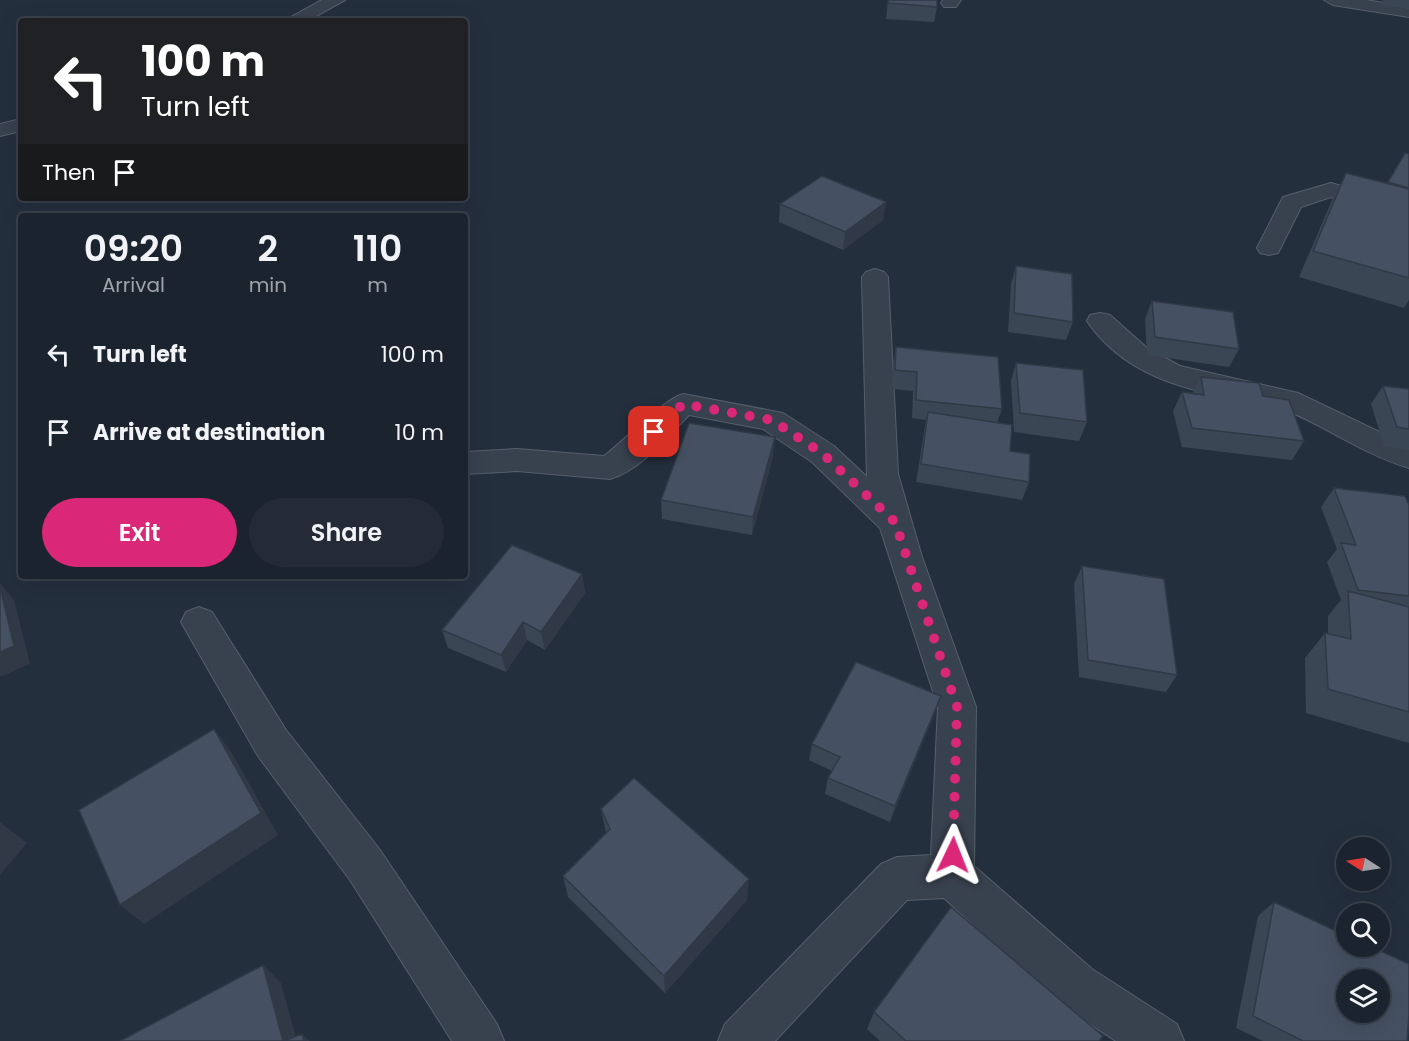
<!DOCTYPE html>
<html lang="en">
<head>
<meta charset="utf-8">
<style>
	body { margin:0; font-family:Poppins,sans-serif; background:#242b36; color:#f1f3f6; height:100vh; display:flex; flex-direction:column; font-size:22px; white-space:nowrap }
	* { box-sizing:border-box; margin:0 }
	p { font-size:20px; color:#a0a4aa }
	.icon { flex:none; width:33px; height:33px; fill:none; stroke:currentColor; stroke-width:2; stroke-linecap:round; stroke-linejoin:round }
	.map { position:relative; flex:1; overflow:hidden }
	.side { position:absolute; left:18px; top:213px; width:450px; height:366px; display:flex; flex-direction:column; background:#1b232e; border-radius:6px; box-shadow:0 6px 24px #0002,0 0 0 2px #39404a }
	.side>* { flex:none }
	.banner { position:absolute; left:18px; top:18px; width:450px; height:183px; border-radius:6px; box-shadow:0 6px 24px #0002,0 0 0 2px #39404a; background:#202124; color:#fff; overflow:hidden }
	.needle { width:39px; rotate:282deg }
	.buttons { position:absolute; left:1336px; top:837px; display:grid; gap:12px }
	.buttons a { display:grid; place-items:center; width:54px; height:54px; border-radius:50%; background:#1b232e; box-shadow:0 6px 24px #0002,0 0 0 2px #39404a; font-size:30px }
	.pin { position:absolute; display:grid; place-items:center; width:51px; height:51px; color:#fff; margin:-26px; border-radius:12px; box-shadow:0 3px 9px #0006 }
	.me { position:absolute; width:66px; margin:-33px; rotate:2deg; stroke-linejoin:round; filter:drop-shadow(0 0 4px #0008) }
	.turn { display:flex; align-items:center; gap:21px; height:126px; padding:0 24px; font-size:27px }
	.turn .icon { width:78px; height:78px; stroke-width:2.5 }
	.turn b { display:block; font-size:42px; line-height:51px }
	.then { display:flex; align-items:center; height:57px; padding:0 24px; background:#0003; gap:12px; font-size:22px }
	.eta { display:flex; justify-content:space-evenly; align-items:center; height:102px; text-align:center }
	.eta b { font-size:36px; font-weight:600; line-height:42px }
	.action { display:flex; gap:12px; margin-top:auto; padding:12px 24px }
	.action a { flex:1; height:69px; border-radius:36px; background:#db2777; color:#fff; font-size:24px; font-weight:600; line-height:69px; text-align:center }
	.action a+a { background:#242b36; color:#f1f3f6 }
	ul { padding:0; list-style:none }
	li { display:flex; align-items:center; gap:18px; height:78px; padding:0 24px }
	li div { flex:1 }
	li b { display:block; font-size:22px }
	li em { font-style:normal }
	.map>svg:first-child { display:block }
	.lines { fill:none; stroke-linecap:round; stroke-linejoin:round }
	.minor-casing { stroke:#565f6c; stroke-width:2 }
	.minor { fill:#38414e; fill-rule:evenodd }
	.wall { fill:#3b4654 }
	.shaded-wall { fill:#303945 }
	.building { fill:#455162; stroke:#303945; stroke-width:1.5; fill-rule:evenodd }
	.route { stroke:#db2777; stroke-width:10; stroke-dasharray:0 18 }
</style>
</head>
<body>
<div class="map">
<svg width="1409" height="1041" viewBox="0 0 1409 1041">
	<rect width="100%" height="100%" fill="#242f3e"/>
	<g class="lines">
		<g class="minor-casing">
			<path id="minor" d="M 322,0 L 345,0 L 307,21 L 284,21 Z
				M 943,0 L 961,0 L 956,7 L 944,7 L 941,3 Z
				M 1324,0 L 1366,0 L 1409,7 L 1409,17 L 1333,5 Z
				M 21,119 L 21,131 L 0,136 L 0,124 Z
				M 1331,183 L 1409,206 L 1409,221 L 1331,197 L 1301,207 L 1278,253 L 1269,255 L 1260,253 L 1257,248 L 1283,197 Z
				M 875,269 L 884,272 L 888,277 L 898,474 L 922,557 L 976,707 L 974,866 L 1092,969 L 1177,1024 L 1184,1041 L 1116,1041 L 1058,1003 L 944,898 L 907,900 L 775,1041 L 718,1041 L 725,1024 L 881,864 L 897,857 L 931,855 L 938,707 L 880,528 L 812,462 L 763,429 L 689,415 C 667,437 641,470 610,479 L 517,471 L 465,474 L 465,452 L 517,449 L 604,456 C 623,442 664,399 683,394 L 783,413 L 834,446 L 867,477 L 862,277 L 866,272 Z
				M 1100,313 L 1110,315 L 1147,348 L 1180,366 L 1298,393 L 1409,446 L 1409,468 C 1359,453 1323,423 1277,407 C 1257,400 1235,398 1214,394 C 1165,385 1116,364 1087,321 L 1090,315 Z
				M 199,607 L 212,612 L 286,730 L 380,850 L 497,1024 L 504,1041 L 452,1041 L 350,880 L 258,756 L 181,622 L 186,612 Z"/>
		</g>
		<use href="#minor" class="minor"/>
	</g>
	<path class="wall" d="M 888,0 L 937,7 L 934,22 L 886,19 Z
		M 1383,0 L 1409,0 L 1409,9 L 1381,5 Z
		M 1405,153 L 1409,154 L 1409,300 L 1404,308 L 1299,277 L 1333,198 L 1346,173 L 1388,183 Z
		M 780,204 L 883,220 L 843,250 L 779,222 Z
		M 1016,266 L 1073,322 L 1066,340 L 1008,332 L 1011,284 Z
		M 1152,301 L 1239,349 L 1229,367 L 1147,355 L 1145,319 Z
		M 896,347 L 1002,409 L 997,423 L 1010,451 L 1029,482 L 1022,500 L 916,482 L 926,420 L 912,418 L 913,391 L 892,389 L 893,366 Z
		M 1016,363 L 1087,422 L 1079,441 L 1014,432 L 1011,381 Z
		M 1201,377 L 1263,396 L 1304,441 L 1292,460 L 1182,447 L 1173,411 L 1182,392 L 1193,393 Z
		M 1383,386 L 1409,389 L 1409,450 L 1384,446 L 1371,404 Z
		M 773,456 L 752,535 L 662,519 L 661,500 Z
		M 1334,488 L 1409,505 L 1409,743 L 1306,713 L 1305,658 L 1325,633 L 1328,633 L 1328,616 L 1341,600 L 1327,562 L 1337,549 L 1321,507 Z
		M 1082,566 L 1177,675 L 1166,692 L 1079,677 L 1074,584 Z
		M 582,574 L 585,593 L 545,650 L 527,640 L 506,672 L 448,648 L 442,630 Z
		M 941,696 L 935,713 L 890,822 L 825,794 L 828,778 L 832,771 L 809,760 L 812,744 Z
		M 601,809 L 747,900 L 665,993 L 568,897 L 563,876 L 606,833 Z
		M 1274,902 L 1407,1041 L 1263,1041 L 1236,1028 L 1258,916 Z
		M 874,1012 L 1099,1041 L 880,1041 L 867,1029 Z"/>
	<path class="shaded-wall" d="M 886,202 L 883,220 L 843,250 L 845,232 Z
		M 775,437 L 773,456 L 752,535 L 753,517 Z
		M 582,574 L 585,593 L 545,650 L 541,632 Z
		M 0,583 L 14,600 L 30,664 L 0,677 Z
		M 523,622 L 527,640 L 506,672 L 501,655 Z
		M 941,696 L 935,713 L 890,822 L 895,806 Z
		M 214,729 L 232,753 L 278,835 L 144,924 L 120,905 Z
		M 0,822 L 27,843 L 0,875 Z
		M 749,879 L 747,900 L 665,993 L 664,976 Z
		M 263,965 L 281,983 L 297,1041 L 283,1041 Z
		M 302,1034 L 310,1041 L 304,1041 Z"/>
	<path class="building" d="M 888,0 L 937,0 L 937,7 L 888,3 Z
		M 1405,153 L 1409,154 L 1409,188 L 1388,182 Z
		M 1346,173 L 1409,189 L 1409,278 L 1313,251 Z
		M 822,176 L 886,202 L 845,232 L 780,204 Z
		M 1016,266 L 1072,274 L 1073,322 L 1014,313 Z
		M 1152,301 L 1233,312 L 1239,349 L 1155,337 Z
		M 896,347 L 998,357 L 1002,409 L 916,400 L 917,372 L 895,370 Z
		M 1016,363 L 1083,370 L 1087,422 L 1020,413 Z
		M 1201,377 L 1259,383 L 1263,396 L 1289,400 L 1304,441 L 1192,428 L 1182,392 L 1204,395 Z
		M 1383,386 L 1409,389 L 1409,429 L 1397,427 Z
		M 928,412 L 1012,425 L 1010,451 L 1030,454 L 1029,482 L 921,464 Z
		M 689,423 L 775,437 L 753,517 L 661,500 Z
		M 1334,488 L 1405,496 L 1409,505 L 1409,596 L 1358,590 L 1341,543 L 1356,545 Z
		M 512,545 L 582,574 L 541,632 L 523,622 L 501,655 L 442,630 Z
		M 1082,566 L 1164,579 L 1177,675 L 1088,660 Z
		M 0,587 L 14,646 L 0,652 Z
		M 1348,591 L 1409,607 L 1409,712 L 1328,689 L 1325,633 L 1351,639 Z
		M 856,662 L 941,696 L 895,806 L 828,778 L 840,757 L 812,744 Z
		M 214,729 L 261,813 L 120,905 L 79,810 Z
		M 634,778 L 749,879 L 664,976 L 563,876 L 610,829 L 601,809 Z
		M 1274,902 L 1347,936 L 1347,946 L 1370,946 L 1409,964 L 1409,1015 L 1407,1041 L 1303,1041 L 1253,1016 ZM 1347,980 L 1380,980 L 1380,1012 L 1347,1012 Z
		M 951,907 L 1103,1036 L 1099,1041 L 906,1041 L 874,1012 Z
		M 263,965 L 283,1041 L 120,1041 Z
		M 302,1034 L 304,1041 L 284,1041 Z"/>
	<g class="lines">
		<path class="route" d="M 654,432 L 683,404 L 772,420 L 823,454 L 895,522 L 957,707 L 953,855"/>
	</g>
</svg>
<div class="buttons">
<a><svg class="needle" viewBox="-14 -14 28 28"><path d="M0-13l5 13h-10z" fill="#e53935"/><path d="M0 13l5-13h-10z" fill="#a0a4aa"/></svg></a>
<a><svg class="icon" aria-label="search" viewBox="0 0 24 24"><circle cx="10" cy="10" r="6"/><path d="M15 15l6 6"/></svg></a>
<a><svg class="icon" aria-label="layers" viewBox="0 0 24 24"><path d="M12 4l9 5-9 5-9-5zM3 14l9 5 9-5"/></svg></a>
</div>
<div class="pin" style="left:654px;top:432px;background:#d93025"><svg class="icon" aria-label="arrive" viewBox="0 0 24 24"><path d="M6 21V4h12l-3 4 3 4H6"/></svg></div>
<svg class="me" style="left:953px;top:855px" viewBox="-20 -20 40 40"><path d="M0-17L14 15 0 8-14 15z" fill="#db2777" stroke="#fff" stroke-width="4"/></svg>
<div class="banner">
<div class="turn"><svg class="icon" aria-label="left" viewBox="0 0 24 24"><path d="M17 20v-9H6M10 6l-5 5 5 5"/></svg><div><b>100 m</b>Turn left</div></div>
<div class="then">Then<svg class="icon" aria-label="arrive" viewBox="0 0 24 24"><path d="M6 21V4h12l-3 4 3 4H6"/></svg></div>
</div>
<section class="side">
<div class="eta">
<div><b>09:20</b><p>Arrival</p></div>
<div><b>2</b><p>min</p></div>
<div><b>110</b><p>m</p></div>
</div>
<ul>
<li><svg class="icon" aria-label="left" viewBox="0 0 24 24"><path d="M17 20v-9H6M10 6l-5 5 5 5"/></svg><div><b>Turn left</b></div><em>100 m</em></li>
<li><svg class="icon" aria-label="arrive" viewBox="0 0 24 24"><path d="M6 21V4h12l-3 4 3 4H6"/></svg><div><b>Arrive at destination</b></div><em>10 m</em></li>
</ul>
<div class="action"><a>Exit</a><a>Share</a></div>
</section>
</div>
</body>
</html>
